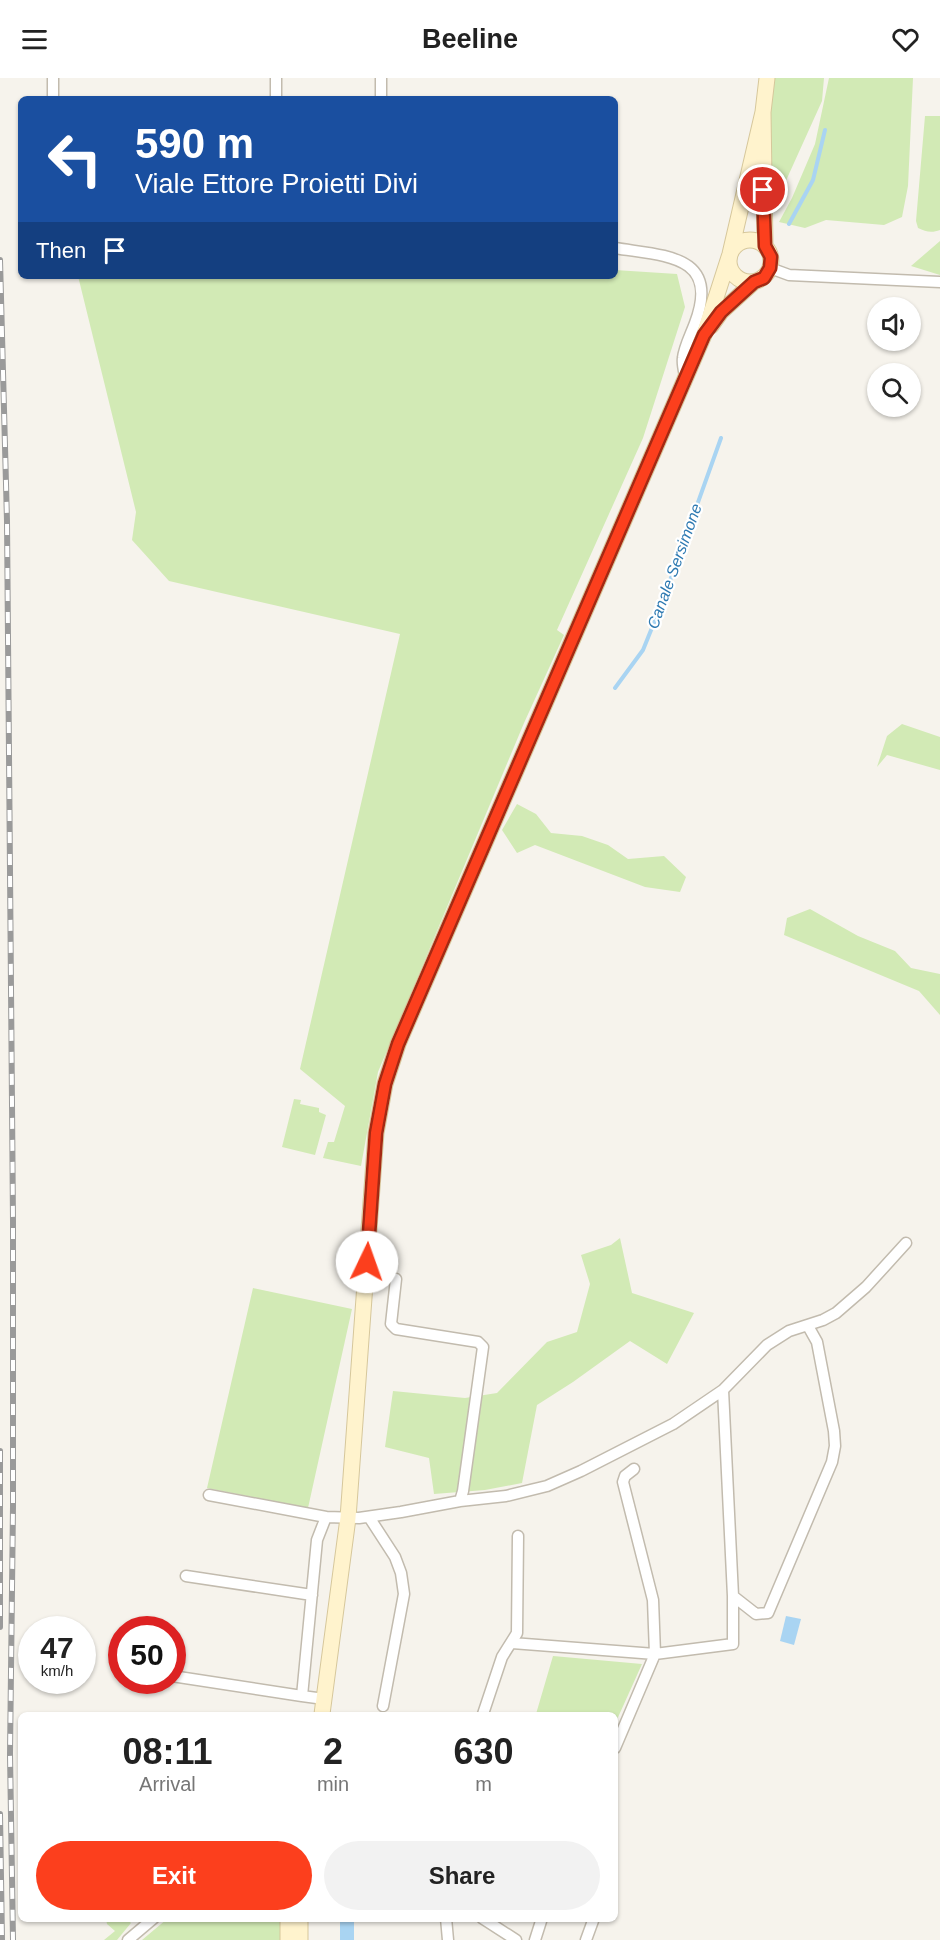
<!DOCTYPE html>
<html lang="en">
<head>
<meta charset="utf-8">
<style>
	body { margin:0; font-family:Helvetica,sans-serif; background:#f2f2f2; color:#222; height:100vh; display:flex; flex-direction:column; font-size:22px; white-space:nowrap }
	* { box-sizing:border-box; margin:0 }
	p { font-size:20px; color:#767676 }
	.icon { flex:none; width:33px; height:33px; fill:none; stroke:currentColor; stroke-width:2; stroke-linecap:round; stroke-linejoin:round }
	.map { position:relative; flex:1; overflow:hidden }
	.drawer { position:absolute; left:18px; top:1634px; width:600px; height:210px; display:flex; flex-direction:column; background:#fff; border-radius:9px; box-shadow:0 2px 4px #0004 }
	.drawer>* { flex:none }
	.banner { position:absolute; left:18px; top:18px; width:600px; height:183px; border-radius:9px; box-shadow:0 2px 4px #0004; background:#1a4fa0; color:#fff; overflow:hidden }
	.tools { position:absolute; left:867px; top:219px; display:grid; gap:12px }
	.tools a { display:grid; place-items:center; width:54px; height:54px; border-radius:50%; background:#fff; box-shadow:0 2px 4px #0004; font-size:30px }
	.speed { position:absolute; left:18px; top:1538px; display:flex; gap:12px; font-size:30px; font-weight:700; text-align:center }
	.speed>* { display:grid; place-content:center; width:78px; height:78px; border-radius:50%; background:#fff; box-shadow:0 2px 4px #0004; line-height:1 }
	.speed small { font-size:15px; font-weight:400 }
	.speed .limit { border:9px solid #d22; background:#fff; color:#111 }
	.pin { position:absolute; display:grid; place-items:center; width:51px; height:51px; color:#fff; margin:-26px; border:3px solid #fff; border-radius:50%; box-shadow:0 2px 6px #0007 }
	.me { position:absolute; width:66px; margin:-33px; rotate:3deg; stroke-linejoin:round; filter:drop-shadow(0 0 4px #0008) }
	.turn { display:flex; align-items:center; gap:21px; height:126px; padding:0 18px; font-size:27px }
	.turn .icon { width:78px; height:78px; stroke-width:2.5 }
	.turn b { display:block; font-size:42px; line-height:51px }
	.then { display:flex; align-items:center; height:57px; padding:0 18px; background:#0003; gap:12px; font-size:22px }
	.eta { display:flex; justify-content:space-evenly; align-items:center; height:102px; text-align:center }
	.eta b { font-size:36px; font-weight:800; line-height:42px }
	.primary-button { display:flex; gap:12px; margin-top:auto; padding:12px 18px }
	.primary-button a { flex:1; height:69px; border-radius:36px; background:#fc3f1d; color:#fff; font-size:24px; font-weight:800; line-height:69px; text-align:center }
	.primary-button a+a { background:#f2f2f2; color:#222 }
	header { display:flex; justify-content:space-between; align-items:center; height:78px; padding:0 18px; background:#fff; font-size:27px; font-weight:800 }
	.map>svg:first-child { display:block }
	.green { fill:#d2eab5 }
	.water { fill:#a9d4f2 }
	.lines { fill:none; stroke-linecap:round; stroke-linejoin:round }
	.stream { stroke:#a9d4f2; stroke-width:4 }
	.canal { stroke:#a9d4f2; stroke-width:14 }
	.minor-casing { stroke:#c2bbae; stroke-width:13 }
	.secondary-casing { stroke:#d6c79b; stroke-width:17 }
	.minor { stroke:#fff; stroke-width:10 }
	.secondary { stroke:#fff3cd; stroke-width:15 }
	.rail-casing { stroke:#9a9a9a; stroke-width:6 }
	.rail { stroke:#fff; stroke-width:4; stroke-dasharray:11; stroke-linecap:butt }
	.route-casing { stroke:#a42913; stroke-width:15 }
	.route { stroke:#fc3f1d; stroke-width:10 }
	.labels { text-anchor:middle; stroke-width:4.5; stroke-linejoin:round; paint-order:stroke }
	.water-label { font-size:16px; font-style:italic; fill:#2e7ab2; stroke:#fff }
</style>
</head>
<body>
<header><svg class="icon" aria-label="menu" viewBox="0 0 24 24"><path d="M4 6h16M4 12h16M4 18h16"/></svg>Beeline<svg class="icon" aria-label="heart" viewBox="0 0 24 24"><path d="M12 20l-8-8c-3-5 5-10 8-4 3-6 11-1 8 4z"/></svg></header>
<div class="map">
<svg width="940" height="1862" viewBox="0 0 940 1862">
	<rect width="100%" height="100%" fill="#f6f3ec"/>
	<path class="green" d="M 771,0 L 824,0 L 822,23 L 770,138 Z
		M 829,0 L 913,0 L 908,108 L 902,139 L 884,147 L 826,142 L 805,150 L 779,144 L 792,120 L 815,66 Z
		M 925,38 L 940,38 L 940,152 C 932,155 926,154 918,150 L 916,143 Z
		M 940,163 L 940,197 L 911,188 Z
		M 615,192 L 677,196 L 685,229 L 643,360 L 557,552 L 564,557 L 524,645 L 378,994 L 361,1088 L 323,1080 L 328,1064 L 334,1064 L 345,1028 L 300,991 L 400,556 L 169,503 L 132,462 L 136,434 L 78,198 L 615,198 Z
		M 902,646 L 940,659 L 940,692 L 887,677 L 877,689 L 887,658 Z
		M 517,726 L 536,736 L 551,755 L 582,758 L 608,767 L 628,781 L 664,778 L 686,799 L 680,814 L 645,809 L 535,767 L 517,775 L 502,752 Z
		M 810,831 L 858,858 L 895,873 L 911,890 L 940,896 L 940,937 L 919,913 L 784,857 L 787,840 Z
		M 294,1021 L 301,1022 L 300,1026 L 319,1030 L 319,1034 L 326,1037 L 315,1077 L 282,1069 Z
		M 620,1160 L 632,1215 L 694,1235 L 667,1286 L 630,1263 L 573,1304 L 537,1327 L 522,1405 L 485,1412 L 434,1416 L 429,1380 L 385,1369 L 393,1313 L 465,1320 L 497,1315 L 547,1264 L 577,1254 L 590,1206 L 581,1177 L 611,1167 Z
		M 253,1210 L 352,1231 L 308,1430 L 207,1410 Z
		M 553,1578 L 642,1586 L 615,1646 L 615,1636 L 536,1636 Z
		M 106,1841 L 127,1841 L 131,1845 L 117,1862 L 104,1862 L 115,1853 L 107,1846 Z
		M 167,1841 L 280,1841 L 280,1862 L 142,1862 Z"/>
	<path class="water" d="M 786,1538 L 801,1541 L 794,1567 L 780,1563 Z"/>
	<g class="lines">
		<path class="stream" d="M 789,146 L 813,102 L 825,52
			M 615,610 L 643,572 L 662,525 L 721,360"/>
		<path class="canal" d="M 347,1840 L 347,1862"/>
		<g class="minor-casing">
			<path id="minor" d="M 53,0 L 53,21
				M 276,21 L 276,0
				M 381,21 L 381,0
				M 615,170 C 663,178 721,176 695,245 C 691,256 684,269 683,280 C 682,285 684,293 685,298
				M 770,190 L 789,197 L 940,204
				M 396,1201 L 391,1246 L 396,1251 L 478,1264 L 483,1269 L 463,1413 L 460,1423
				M 209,1417 L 326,1439
				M 369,1439 L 395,1479 L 401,1495 L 404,1516 L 383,1628
				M 186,1498 L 312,1517
				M 733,1518 L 756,1536 L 768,1535 L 832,1384 L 835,1368 L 834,1353 L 817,1264 L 808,1248
				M 512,1565 L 655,1576 L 733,1566 L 733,1518 L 723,1312
				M 172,1598 L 302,1618
				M 324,1621 L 302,1618 L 317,1462 L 326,1439 L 359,1440 L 401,1434 L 460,1423 L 506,1418 L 547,1408 L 581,1393 L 673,1346 L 723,1312 L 767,1267 L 789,1253 L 823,1242 L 836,1235 L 866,1209 L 906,1165
				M 483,1636 L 502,1579 L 517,1555 L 518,1458
				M 615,1670 L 655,1576 L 653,1522 L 623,1404 L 625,1398 L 634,1391
				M 446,1840 L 448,1862
				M 482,1840 L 516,1862
				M 128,1862 L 154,1840
				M 535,1862 L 542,1840
				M 586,1862 L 594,1840"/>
		</g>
		<g class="secondary-casing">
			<path id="secondary" d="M729 183a21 21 0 1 1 42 0a21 21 0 1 1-42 0Z
				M 765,168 L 763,34 L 767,0
				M 711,248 L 721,234 L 754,204
				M 322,1636 L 348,1440 L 376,1055 L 385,1006 L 398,966 L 704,257 L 730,176 L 763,34
				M 288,1840 L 288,1862
				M 300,1862 L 300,1840"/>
		</g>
		<use href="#minor" class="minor"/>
		<use href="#secondary" class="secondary"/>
		<g class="rail-casing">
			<path id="rail" d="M 0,182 L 7,443 L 13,1143 L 13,1428 L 10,1676 L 13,1862
				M 0,1373 L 0,1549
				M 0,1736 L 2,1862"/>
		</g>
		<use href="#rail" class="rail"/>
	</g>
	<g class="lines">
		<g class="route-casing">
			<path id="route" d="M 367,1184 L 376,1055 L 385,1006 L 398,966 L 704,257 L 721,234 L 754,204 L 764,200 L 770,190 L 771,179 L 765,168 L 763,112"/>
		</g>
		<use href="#route" class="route"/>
	</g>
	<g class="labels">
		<g class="water-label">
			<text transform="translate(674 488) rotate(-70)" y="6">Canale Sersimone</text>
		</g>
	</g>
</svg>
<div class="tools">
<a><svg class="icon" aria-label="sound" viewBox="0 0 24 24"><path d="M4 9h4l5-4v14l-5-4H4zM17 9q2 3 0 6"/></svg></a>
<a><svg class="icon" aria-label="search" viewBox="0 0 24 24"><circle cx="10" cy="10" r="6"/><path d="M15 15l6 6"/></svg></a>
</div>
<div class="speed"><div>47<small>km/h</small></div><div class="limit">50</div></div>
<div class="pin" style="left:763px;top:112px;background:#d93025"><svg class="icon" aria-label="arrive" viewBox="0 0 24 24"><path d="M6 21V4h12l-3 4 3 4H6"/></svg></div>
<svg class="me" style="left:367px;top:1184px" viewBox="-20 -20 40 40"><circle r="19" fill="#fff"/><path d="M0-13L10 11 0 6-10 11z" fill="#fc3f1d"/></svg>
<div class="banner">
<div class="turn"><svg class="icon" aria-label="left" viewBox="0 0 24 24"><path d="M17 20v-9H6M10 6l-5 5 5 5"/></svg><div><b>590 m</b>Viale Ettore Proietti Divi</div></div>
<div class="then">Then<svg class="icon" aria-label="arrive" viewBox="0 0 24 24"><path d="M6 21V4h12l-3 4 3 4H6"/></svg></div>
</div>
<section class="drawer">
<div class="eta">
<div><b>08:11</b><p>Arrival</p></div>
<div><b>2</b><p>min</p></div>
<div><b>630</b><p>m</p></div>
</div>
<div class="primary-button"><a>Exit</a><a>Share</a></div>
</section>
</div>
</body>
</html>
